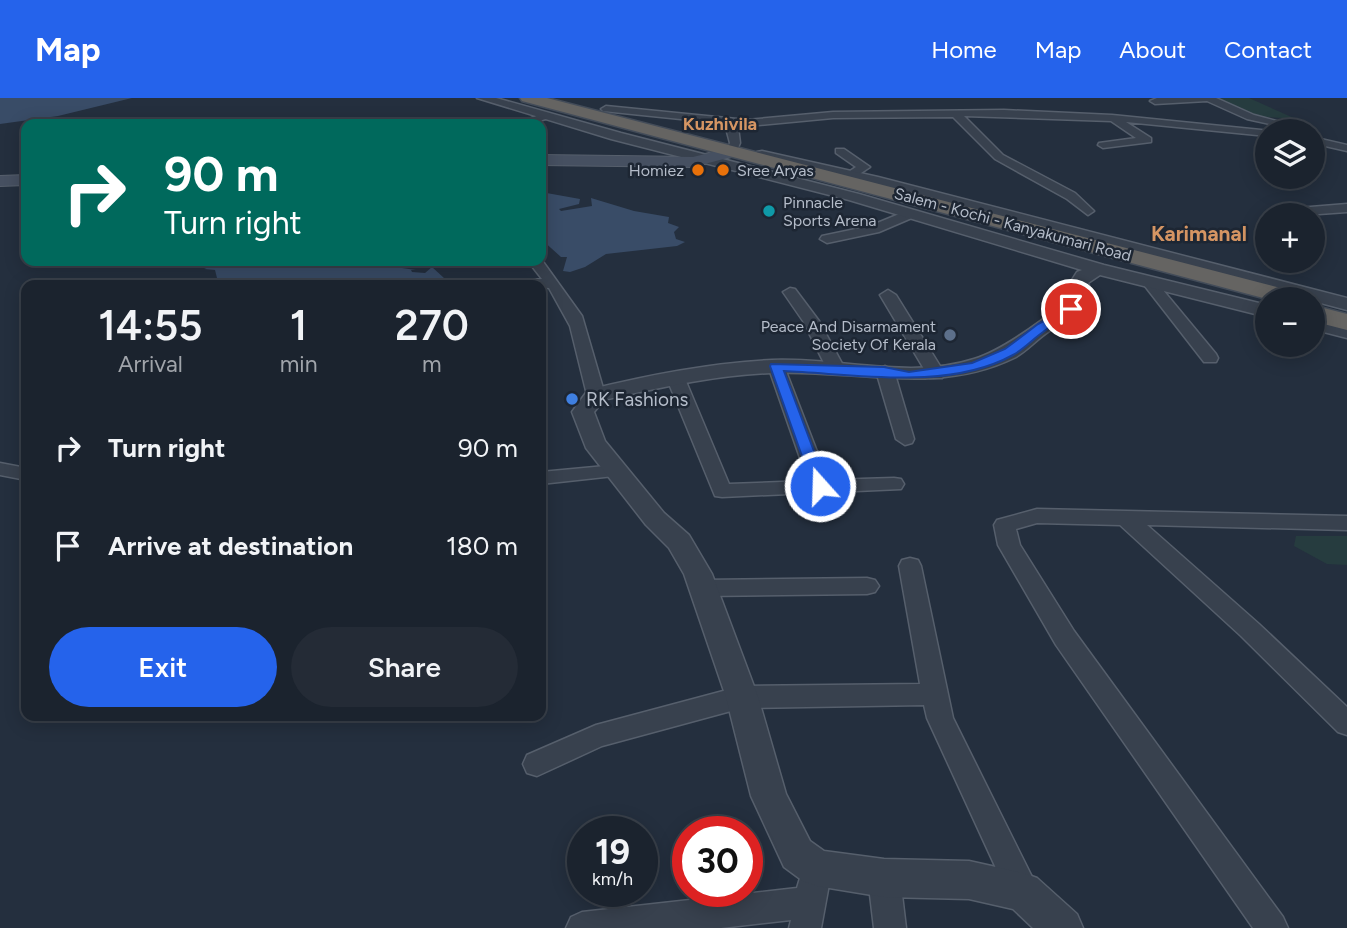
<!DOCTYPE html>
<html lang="en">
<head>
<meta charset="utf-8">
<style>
	body { margin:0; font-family:Figtree,sans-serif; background:#242b36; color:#f1f3f6; height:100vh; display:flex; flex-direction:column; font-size:26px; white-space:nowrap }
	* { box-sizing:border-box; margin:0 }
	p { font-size:23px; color:#a0a4aa }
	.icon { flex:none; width:38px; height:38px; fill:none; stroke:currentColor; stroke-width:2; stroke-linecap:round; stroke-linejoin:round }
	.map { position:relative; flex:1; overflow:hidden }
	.panel { position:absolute; left:21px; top:182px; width:525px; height:441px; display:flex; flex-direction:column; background:#1b232e; border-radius:14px; box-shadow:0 4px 18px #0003,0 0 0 2px #39404a }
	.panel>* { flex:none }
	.top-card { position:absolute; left:21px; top:21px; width:525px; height:147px; border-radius:14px; box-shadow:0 4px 18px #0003,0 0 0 2px #39404a; background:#00695c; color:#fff; overflow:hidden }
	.buttons { position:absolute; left:1255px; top:21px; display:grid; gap:14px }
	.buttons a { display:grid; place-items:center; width:70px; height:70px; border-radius:50%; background:#1b232e; box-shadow:0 4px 18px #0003,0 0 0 2px #39404a; font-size:35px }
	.speed { position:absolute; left:567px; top:718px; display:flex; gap:14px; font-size:35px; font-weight:700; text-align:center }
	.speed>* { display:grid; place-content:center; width:91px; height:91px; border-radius:50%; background:#1b232e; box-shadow:0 4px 18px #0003,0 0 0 2px #39404a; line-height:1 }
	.speed small { font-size:18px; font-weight:400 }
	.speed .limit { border:10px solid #d22; background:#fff; color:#111 }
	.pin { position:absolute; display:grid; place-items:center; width:60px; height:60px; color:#fff; margin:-30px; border:4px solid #fff; border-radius:50%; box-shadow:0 2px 7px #0007 }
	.me { position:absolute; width:77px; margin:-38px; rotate:340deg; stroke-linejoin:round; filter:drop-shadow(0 0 5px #0008) }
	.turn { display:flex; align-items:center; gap:24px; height:147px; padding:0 28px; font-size:32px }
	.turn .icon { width:91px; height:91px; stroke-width:2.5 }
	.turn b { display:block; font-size:49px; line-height:60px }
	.eta { display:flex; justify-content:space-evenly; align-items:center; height:119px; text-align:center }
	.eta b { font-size:42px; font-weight:600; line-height:49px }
	.cta { display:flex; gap:14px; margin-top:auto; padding:14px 28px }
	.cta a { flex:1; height:80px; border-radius:42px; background:#2563eb; color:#fff; font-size:28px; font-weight:600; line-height:80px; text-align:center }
	.cta a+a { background:#242b36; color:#f1f3f6 }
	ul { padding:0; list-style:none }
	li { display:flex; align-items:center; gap:21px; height:98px; padding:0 28px }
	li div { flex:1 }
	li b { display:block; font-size:26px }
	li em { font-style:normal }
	header { display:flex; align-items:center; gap:42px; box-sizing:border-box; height:98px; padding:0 35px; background:#2563eb; color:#fff }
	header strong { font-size:33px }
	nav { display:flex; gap:38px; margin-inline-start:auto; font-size:24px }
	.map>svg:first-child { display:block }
	.green { fill:#263c3f }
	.water { fill:#394c67 }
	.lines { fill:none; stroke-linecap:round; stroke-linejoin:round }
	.minor-casing { stroke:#565f6c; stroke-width:3 }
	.tertiary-casing { stroke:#565f6c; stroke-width:3 }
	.secondary-casing { stroke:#565f6c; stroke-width:2 }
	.trunk-casing { stroke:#434c59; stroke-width:3 }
	.minor { fill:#38414e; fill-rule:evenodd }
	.tertiary { fill:#38414e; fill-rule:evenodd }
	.secondary { fill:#465061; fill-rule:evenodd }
	.trunk { fill:#656462; fill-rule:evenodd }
	.route { fill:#2563eb; stroke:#184099; stroke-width:2 }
	.food-dot { fill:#e8710a; stroke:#1d2633; stroke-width:2.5 }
	.culture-dot { fill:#0f9aa8; stroke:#1d2633; stroke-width:2.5 }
	.service-dot { fill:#5c6f8a; stroke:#1d2633; stroke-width:2.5 }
	.shop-dot { fill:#3f7fe0; stroke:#1d2633; stroke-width:2.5 }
	.labels { text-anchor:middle; stroke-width:5; stroke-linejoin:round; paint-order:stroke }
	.far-poi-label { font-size:16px; fill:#b4bcc9; stroke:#1d2633; text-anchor:end }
	.far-street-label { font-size:16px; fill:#b4bcc9; stroke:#1d2633 }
	.far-neighbourhood-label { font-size:18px; font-weight:bold; fill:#d59563; stroke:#1d2633 }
	.poi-label { font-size:19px; fill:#b4bcc9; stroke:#1d2633; text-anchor:start }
	.far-district-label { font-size:21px; font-weight:bold; fill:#d59563; stroke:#1d2633 }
</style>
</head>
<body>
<header>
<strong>Map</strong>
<nav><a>Home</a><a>Map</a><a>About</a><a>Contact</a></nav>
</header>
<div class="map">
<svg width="1347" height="830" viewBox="0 0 1347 830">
	<rect width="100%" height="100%" fill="#242f3e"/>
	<path class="green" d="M 1216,0 L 1249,0 L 1296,21 L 1252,18 Z
		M 1296,438 L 1347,438 L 1347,467 L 1327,466 L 1294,448 Z"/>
	<path class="water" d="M 0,0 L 132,0 L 58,18 L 0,26 Z
		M 541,94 L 580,101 L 579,106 L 559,111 L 561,113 L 592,108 L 591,100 L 634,113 L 669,119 L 668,125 L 679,129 L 674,134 L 676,141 L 685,144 L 677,148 L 606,156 L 585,169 L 570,174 L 563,173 L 567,159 L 561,159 L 541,141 Z
		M 208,163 L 409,163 L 402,170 L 416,172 L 411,172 L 412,174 L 425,175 L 432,169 L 444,180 L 443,183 L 457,187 L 199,187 L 217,180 L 215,172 L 204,171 L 209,169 Z"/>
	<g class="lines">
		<g class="minor-casing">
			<path id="minor" d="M 1157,0 L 1216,0 L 1254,17 L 1314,33 L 1312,35 L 1247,21 L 1207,3 L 1155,6 L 1150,3 Z
				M 606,8 L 747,22 L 833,14 L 1004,12 L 1112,17 L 1271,33 L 1267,33 L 1267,38 L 1126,24 L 1151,40 L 1151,44 L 1103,50 L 1098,47 L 1099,45 L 1136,40 L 1111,23 L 964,18 L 1003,57 L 1075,95 L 1094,113 L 1088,117 L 1067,101 L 995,61 L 953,19 L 833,20 L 738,29 L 740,45 L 737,52 L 733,53 L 728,50 L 730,45 L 726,30 L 729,26 L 603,13 L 601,11 Z
				M 544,15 L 548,16 L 548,20 L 531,26 L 517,26 Z
				M 1312,39 L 1347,47 L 1347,53 L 1312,45 Z
				M 836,51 L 844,51 L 870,69 L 855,79 L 847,79 L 847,75 L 856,69 L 836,55 Z
				M 1347,106 L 1347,114 L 1305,117 L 1268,116 L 1274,112 Z
				M 909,112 L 914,113 L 914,119 L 879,134 L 827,145 L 820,141 L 822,138 L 870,128 Z
				M 541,161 L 582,218 L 605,297 L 602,301 L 596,302 L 587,297 L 570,228 L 549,190 L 513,187 L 520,183 L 542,181 L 528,163 Z
				M 1148,179 L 1153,180 L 1216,256 L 1218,260 L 1216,264 L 1204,264 L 1141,183 Z
				M 790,190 L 795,191 L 819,223 L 845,271 L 842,275 L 836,276 L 827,271 L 803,223 L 783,194 Z
				M 888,192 L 896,197 L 945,276 L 942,280 L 930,280 L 927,276 L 880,197 Z
				M 776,263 L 784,268 L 828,382 L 894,380 L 901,381 L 904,386 L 901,391 L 722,399 L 715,398 L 667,281 L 676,276 L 685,281 L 729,386 L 808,383 L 768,268 Z
				M 885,268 L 894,273 L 914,341 L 912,345 L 905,347 L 896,341 L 876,273 Z
				M 0,365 L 26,370 L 26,382 L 0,377 Z
				M 616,367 L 623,369 L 626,373 L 623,377 L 541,386 L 541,374 Z
				M 1037,411 L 1347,418 L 1347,432 L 1147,427 L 1259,526 L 1347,609 L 1347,637 L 1338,634 L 1241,538 L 1120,427 L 1037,425 L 1016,431 L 1020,447 L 1074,533 L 1283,819 L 1288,830 L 1253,830 L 1056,547 L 998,447 L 994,427 L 997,422 Z
				M 910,460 L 918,462 L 921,468 L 953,620 L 1034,783 L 1039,794 L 1034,805 L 1023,809 L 1012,805 L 927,620 L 924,607 L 742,610 L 602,648 L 537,678 L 527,675 L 523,666 L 527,657 L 596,627 L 742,588 L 920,586 L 899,468 L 902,462 Z
				M 867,480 L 875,482 L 879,488 L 875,494 L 867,496 L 704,498 L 696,496 L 692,490 L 696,484 L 704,482 Z
				M 817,755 L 828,760 L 832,770 L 821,830 L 789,830 L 791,822 L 721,830 L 566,830 L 571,819 L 582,814 L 797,790 L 806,760 Z
				M 884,765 L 895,769 L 900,780 L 906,830 L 874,830 L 868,780 L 873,769 Z"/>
		</g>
		<g class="tertiary-casing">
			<path id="tertiary" d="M 477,0 L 496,0 L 621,35 L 859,96 L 1104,167 L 1267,207 L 1267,219 L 1100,177 L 1088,185 L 1093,198 C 1082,214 1063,223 1048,234 C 1036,242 1026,254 1014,260 C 936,298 854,271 772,275 C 715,277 659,290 604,302 L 594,314 L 605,343 L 664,415 L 689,437 L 712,476 L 758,599 L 786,696 L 810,743 L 824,753 L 884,761 L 969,763 L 1023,775 L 1037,780 L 1077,816 L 1083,830 L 1033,830 L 1013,811 L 969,801 L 884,799 L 817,788 L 803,783 L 784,769 L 751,698 L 726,599 L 684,476 L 669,450 L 646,427 L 586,350 L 572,314 L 588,292 C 648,277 711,265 772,262 C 838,259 910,282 974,261 C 1004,252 1047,219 1072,199 L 1074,197 L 1070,185 L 1077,174 L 1082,172 L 849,102 L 611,41 Z
				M 762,53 L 878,79 L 1347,200 L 1347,212 L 871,86 L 757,60 L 757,54 Z
				M 1312,219 L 1347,228 L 1347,240 L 1312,231 Z"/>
		</g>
		<g class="secondary-casing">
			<path id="secondary" d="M 733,49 L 739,51 L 741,54 L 739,57 L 693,69 L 541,67 L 541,57 L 693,59 Z
				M 26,77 L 26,87 L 0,88 L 0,78 Z"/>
		</g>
		<g class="trunk-casing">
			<path id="trunk" d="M 520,0 L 547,0 L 1304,196 L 1308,201 L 1267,201 L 522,3 Z
				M 1312,207 L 1347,216 L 1347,232 L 1312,223 Z"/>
		</g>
		<use href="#minor" class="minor"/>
		<use href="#tertiary" class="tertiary"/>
		<use href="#secondary" class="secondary"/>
		<use href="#trunk" class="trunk"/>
	</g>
	<path class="route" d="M 1071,208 L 1077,211 L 1075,214 C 1064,220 1053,226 1043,234 C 1033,241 1024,251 1013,257 C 948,293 856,276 784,273 L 827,388 L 820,393 L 814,392 L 770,268 L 771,266 L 884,269 L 909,274 L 972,265 L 1005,251 L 1038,226 Z"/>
	<g class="food-dot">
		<circle cx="698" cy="72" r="7"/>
		<circle cx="723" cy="72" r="7"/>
	</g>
	<circle class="culture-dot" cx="769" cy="113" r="7"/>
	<circle class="service-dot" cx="950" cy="237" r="7"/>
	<circle class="shop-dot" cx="572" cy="301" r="7"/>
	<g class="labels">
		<g class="far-poi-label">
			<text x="684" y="78">Homiez</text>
			<text x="737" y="78" text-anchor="start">Sree Aryas</text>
			<text x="783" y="110" text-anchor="start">Pinnacle<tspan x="783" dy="18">Sports Arena</tspan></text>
			<text x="936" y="234">Peace And Disarmament<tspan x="936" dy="18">Society Of Kerala</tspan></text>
		</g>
		<g class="far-street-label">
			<text transform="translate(1013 126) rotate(15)" y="6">Salem - Kochi - Kanyakumari Road</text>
		</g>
		<g class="far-neighbourhood-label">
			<text x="720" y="32">Kuzhivila</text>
		</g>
		<g class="poi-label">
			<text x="586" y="308">RK Fashions</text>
		</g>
		<g class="far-district-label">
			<text x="1199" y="143">Karimanal</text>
		</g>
	</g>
</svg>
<div class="buttons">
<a><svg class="icon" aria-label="layers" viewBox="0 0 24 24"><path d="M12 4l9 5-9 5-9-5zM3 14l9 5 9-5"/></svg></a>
<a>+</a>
<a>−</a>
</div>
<div class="speed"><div>19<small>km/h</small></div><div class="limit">30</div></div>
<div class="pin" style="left:1071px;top:211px;background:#d93025"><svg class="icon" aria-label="arrive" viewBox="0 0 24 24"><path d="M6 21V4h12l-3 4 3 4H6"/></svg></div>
<svg class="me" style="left:820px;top:388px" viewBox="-20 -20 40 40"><circle r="17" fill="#2563eb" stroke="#fff" stroke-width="3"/><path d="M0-11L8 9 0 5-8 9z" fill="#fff"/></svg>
<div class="top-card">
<div class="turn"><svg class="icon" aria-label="right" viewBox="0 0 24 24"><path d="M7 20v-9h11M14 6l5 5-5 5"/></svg><div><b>90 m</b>Turn right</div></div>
</div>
<section class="panel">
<div class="eta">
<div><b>14:55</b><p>Arrival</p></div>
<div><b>1</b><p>min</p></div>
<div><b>270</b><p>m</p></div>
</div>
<ul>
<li><svg class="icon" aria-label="right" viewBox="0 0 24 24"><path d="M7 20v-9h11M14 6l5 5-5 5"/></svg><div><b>Turn right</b></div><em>90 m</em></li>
<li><svg class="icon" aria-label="arrive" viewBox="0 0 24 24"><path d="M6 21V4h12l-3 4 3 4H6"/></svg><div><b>Arrive at destination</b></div><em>180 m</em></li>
</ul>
<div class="cta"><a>Exit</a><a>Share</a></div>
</section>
</div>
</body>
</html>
